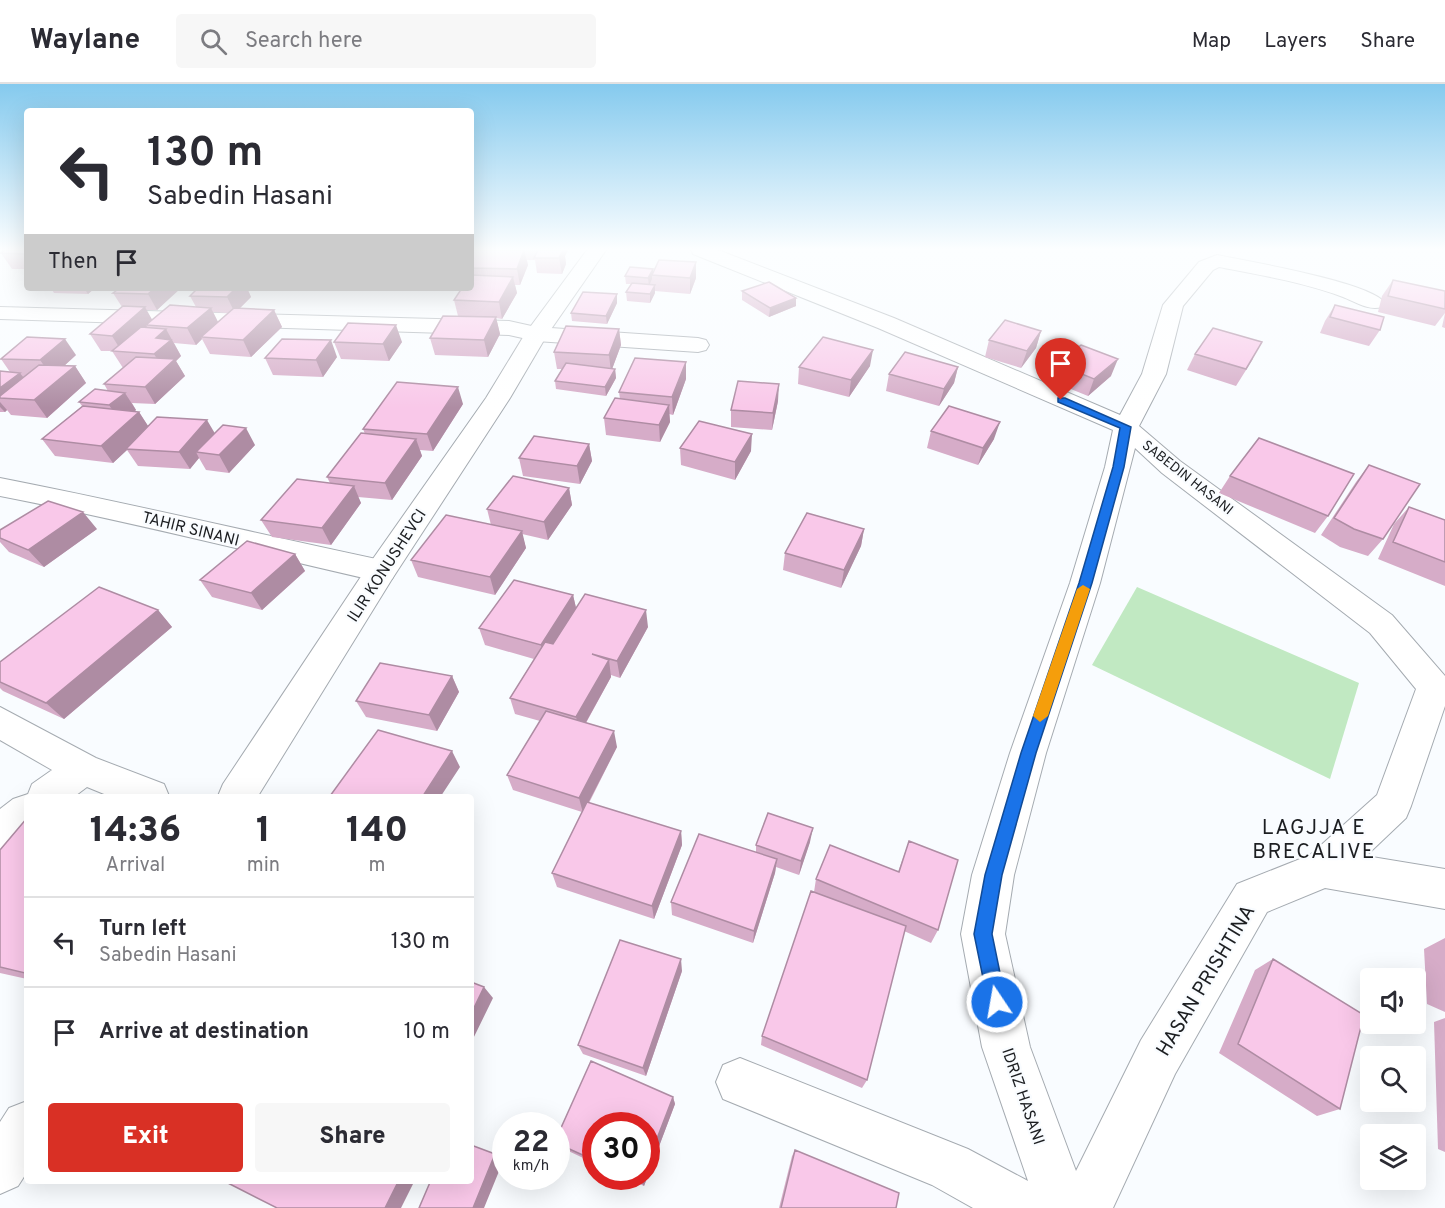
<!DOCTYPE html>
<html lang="en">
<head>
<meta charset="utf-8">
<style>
	body { margin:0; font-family:Overpass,sans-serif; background:#f7f7f7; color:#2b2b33; height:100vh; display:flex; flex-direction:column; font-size:22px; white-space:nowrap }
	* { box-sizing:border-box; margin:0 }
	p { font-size:20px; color:#7c7c81 }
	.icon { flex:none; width:33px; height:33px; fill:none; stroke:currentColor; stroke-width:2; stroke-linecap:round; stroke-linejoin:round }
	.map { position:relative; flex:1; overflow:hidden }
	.drawer { position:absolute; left:24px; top:710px; width:450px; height:390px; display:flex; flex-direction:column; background:#fff; border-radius:6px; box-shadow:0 6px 24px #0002 }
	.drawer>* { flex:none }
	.hud { position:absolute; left:24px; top:24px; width:450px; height:183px; border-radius:6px; box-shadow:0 6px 24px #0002; background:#fff; color:#2b2b33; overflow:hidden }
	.buttons { position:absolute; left:1360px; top:884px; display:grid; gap:12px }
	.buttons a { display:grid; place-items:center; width:66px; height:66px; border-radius:6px; background:#fff; box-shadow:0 6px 24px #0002; font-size:30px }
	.speed { position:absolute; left:492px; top:1028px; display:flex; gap:12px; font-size:30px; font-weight:700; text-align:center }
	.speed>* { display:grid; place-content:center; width:78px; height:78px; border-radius:50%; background:#fff; box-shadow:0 6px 24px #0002; line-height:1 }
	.speed small { font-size:15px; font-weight:400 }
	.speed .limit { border:9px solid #d22; background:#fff; color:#111 }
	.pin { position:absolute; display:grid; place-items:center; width:51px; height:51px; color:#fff; margin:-62px -26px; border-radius:50% 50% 50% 0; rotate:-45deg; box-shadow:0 0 6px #0007 }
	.pin .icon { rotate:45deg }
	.me { position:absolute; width:66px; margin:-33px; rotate:348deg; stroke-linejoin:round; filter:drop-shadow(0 0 4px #0008) }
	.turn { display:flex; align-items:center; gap:21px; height:126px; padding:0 24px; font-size:27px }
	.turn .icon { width:78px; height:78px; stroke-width:2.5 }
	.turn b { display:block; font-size:42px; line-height:51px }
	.then { display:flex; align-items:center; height:57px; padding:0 24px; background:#0003; gap:12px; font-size:22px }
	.eta { display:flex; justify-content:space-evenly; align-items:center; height:102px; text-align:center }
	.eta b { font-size:36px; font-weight:800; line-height:42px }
	.cta { display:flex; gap:12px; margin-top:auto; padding:12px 24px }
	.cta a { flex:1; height:69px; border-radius:6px; background:#d93025; color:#fff; font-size:24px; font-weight:800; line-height:69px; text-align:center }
	.cta a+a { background:#f7f7f7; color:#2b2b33 }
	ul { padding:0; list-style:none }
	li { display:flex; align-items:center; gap:18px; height:90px; padding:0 24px; border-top:2px solid #e1e1e2 }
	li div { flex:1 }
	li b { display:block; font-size:22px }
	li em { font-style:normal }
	header { display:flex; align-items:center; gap:36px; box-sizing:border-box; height:84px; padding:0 30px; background:#fff; border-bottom:2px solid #e1e1e2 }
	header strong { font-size:28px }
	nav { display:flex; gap:33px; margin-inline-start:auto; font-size:21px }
	.search { width:420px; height:54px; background:#f7f7f7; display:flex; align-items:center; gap:15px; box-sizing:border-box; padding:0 21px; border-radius:6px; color:#7c7c81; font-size:22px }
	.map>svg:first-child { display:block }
	.green { fill:#c1e9c2 }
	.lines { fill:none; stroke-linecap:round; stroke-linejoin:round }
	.minor-casing { stroke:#a5abb1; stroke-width:2 }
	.tertiary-casing { stroke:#a5abb1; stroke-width:2 }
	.minor { fill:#fff; fill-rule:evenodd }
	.tertiary { fill:#fff; fill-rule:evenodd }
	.wall { fill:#d6acc8; fill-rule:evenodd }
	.shaded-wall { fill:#ae8ca3 }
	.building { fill:#f9c8e9; stroke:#ae8ca3; stroke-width:1.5 }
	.route { fill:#1a73e8; stroke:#114b97; stroke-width:1.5 }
	.slow { fill:#f59e0b }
	.labels { text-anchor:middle; stroke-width:4.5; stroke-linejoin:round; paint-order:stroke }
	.far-street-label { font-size:14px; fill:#1c1e21; stroke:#f9fcff }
	.street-label { font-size:16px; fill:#1c1e21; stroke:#f9fcff }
	.near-street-label { font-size:20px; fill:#1c1e21; stroke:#f9fcff }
	.near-neighbourhood-label { font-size:21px; letter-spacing:1.5px; fill:#1c1e21; stroke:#f9fcff }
</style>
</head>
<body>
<header>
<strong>Waylane</strong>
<div class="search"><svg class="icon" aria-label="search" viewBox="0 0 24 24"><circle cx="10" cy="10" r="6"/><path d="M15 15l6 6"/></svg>Search here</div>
<nav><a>Map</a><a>Layers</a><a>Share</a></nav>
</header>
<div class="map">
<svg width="1445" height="1124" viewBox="0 0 1445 1124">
	<rect width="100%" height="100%" fill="#f9fcff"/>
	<path class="green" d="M 1137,503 L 1359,599 L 1330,695 L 1092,581 Z"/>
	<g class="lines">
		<g class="minor-casing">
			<path id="minor" d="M 691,166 L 718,166 L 894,234 L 1120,331 L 1142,290 L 1163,221 L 1199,178 L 1217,171 C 1246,177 1371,198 1385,219 L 1382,223 C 1368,227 1356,218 1343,213 C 1303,198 1260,191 1219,183 L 1213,186 L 1183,222 L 1166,290 L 1139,342 L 1180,377 L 1392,531 L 1445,592 L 1445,622 L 1411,722 L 1406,734 L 1366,772 L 1445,785 L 1445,825 L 1325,804 L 1267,828 L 1175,990 L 1113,1124 L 973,1124 L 932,1101 L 723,1015 L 716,998 L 723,981 L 740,974 L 968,1065 L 1028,1097 L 982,963 L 961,850 L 972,791 L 1010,669 L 1070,499 L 1105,383 L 1113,346 L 878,244 L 693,170 ZM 1135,364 L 1162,389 L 1370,549 L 1416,605 L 1377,711 L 1310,771 L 1237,800 L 1141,956 L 1076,1087 L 1030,963 L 1005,850 L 1014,791 L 1046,669 L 1100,499 Z
				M 0,223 L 509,237 L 536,243 L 698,254 L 706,256 L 709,261 L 706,266 L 698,268 L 536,257 L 509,251 L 0,235 Z
				M 0,394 C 128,419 254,449 381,476 L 392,479 L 396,487 L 392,495 L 381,498 C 254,469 128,437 0,412 Z
				M 0,623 L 96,674 L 164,700 L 169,712 L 109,712 L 87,703 L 75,712 L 27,712 L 27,750 L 14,761 L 0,766 L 0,725 L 13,715 L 28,710 L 32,700 L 52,686 L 0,656 Z"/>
		</g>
		<g class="tertiary-casing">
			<path id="tertiary" d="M 587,166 L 606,166 L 547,251 L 510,314 L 392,495 L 258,712 L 218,712 L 223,700 L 370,479 L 486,314 L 525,250 Z
				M 27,1017 L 27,1088 L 18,1102 L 0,1110 L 0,1038 L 9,1024 Z"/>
		</g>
		<use href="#minor" class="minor"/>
		<use href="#tertiary" class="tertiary"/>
	</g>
	<path class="wall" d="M 471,166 L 568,166 L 565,172 L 566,180 L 562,190 L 537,189 L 535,176 L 527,176 L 528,181 L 520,201 L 515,201 L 517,209 L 502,235 L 496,234 L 500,250 L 488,273 L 435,271 L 430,254 L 458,232 L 454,216 L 471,204 Z
		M 1,169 L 27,170 L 27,185 L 12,185 Z
		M 696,178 L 696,194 L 690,210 L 655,207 L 655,209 L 650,219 L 627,217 L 626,208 L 631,200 L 626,200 L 625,192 L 653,185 L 653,189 Z
		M 1393,196 L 1445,207 L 1445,229 L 1435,242 L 1378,228 L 1382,212 Z
		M 51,204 L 95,204 L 88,210 L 54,209 Z
		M 115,204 L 179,204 L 157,226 L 146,226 L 152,236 L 196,223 L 190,212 L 198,204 L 247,204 L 251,213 L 240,224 L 274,226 L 282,243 L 251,273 L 210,270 L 202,255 L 196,261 L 174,259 L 181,272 L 176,277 L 185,292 L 155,320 L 132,319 L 136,326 L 134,328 L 139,328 L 148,342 L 215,349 L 255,361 L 229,389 L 206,386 L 199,374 L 190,385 L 138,382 L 127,366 L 113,379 L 55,372 L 42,355 L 82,322 L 79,318 L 108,307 L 104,300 L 123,284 L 112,267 L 101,267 L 90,250 L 122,223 L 113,209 L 117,207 ZM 213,228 L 227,229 L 228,229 L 218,238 Z
		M 742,207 L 796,214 L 796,222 L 769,233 L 742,216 Z
		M 617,210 L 617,219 L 607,240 L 572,237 L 571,229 Z
		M 1335,221 L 1380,246 L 1369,262 L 1320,249 L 1325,237 Z
		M 1445,229 L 1445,244 L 1442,243 Z
		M 619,245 L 621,261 L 612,285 L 615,285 L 616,294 L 606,312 L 556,305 L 555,297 L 562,285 L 557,285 L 554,268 Z
		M 1041,247 L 1036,264 L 1021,284 L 985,273 L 989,256 Z
		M 334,258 L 402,258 L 389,277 L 341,275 Z
		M 1195,270 L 1253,275 L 1236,302 L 1187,286 Z
		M 76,271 L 64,282 L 75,282 L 86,299 L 47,334 L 11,331 L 7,326 L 5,328 L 0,328 L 0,287 L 10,288 L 1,275 Z
		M 337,273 L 323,293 L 273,291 L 265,274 Z
		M 1057,280 L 1111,292 L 1088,312 L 1051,297 Z
		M 870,282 L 849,313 L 798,300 L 799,283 Z
		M 958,283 L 954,299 L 939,322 L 886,307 L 889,290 Z
		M 686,295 L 673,331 L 669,330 L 670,338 L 660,358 L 606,351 L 604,334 L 620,315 L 619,308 Z
		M 778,317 L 772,346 L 731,343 L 731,326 Z
		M 463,320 L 433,367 L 420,366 L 422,372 L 392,416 L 358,413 L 361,419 L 331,461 L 272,453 L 261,436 L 330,399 L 327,393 L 365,350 L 363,345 Z
		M 931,347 L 994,355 L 978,381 L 927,364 Z
		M 589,360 L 592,377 L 580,400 L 523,392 L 519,374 Z
		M 680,364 L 751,367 L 735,396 L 681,381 Z
		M 1369,381 L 1383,455 L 1368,472 L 1340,463 L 1321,451 L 1356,398 Z
		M 1230,392 L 1328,432 L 1315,449 L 1219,409 Z
		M 569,404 L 572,421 L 548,456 L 522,450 L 526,464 L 495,511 L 418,493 L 411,476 L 491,441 L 487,425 Z
		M 1409,423 L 1445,436 L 1445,502 L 1378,475 L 1394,440 Z
		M 97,445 L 44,483 L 9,468 L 0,458 L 0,446 Z
		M 864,445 L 861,462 L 841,504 L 783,486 L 785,469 Z
		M 295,470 L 305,487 L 262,526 L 212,513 L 200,496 Z
		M 573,511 L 576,524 L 648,543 L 620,594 L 611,591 L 611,593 L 586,639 L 617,663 L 589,719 L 681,747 L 682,761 L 654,835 L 557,803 L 552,789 L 582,728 L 513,706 L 507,691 L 540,637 L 515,630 L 510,614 L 534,575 L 485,561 L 479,544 Z
		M 158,526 L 172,543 L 64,635 L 3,607 L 0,604 L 0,578 Z
		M 452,592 L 459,608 L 437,647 L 366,633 L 356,617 Z
		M 27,734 L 27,895 L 0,889 L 0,766 Z
		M 909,757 L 938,846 L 931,859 L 904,847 L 867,996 L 862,1004 L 761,961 L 762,952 L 814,808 L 816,795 L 898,788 Z
		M 810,758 L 799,791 L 776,783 L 775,789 L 753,859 L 672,831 L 671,818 L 756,768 L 756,761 Z
		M 1445,854 L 1445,928 L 1427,920 L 1424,865 Z
		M 1273,875 L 1340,1025 L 1317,1032 L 1219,969 L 1255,886 Z
		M 682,887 L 646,992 L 583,970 L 578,961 Z
		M 1445,934 L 1445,1068 L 1438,1065 L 1434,938 Z
		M 591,977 L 673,1013 L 675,1020 L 644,1102 L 622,1092 L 646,1092 L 646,1041 L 596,1041 L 596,1080 L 562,1064 L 556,1059 L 556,1055 Z
		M 795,1066 L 896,1124 L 779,1124 L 792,1072 Z"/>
	<path class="shaded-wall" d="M 524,166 L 528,181 L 520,201 L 517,185 Z
		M 560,166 L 568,166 L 565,172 L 566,180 L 562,190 L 559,174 Z
		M 696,178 L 696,194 L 690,210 L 690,194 Z
		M 653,185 L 653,191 L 652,191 L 652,195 L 649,202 L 648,194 Z
		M 513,193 L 517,209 L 502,235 L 499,218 Z
		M 655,201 L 655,209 L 650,219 L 650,210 Z
		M 84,204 L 95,204 L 88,210 Z
		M 155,204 L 179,204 L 180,205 L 157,226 L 148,210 Z
		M 236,204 L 247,204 L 251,213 L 235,229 L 227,213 Z
		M 617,210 L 617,219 L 607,240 L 606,232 Z
		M 796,214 L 796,222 L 769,233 L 770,224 Z
		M 145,223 L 154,239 L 146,241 L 148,245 L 122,268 L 112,252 Z
		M 211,224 L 219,240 L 201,253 L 202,255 L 196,261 L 187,244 Z
		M 274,226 L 282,243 L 251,273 L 243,256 Z
		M 496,233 L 500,250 L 488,273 L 484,256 Z
		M 396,241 L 402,258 L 389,277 L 383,260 Z
		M 166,245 L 181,272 L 176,277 L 185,292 L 155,320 L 145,303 L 164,286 L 154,270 L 156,254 Z
		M 619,245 L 621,261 L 611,288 L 609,271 Z
		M 1041,247 L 1036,264 L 1021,284 L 1027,267 Z
		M 65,255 L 76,271 L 52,293 L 40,276 Z
		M 331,256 L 337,273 L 323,293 L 316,276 Z
		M 873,266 L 870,282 L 849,313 L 851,296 Z
		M 1118,275 L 1111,292 L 1088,312 L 1094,295 Z
		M 686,278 L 686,295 L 673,331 L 672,313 Z
		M 75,282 L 86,299 L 47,334 L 34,316 Z
		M 958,283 L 954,299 L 939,322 L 944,305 Z
		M 615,285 L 616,294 L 606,312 L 605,303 Z
		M 20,289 L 33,306 L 0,314 L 0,304 Z
		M 779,300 L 778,317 L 772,346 L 773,329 Z
		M 458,303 L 463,320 L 433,367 L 427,350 Z
		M 125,309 L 136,326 L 121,339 L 109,321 Z
		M 0,318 L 7,326 L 5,328 L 0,323 Z
		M 669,321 L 670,338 L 660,358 L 659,341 Z
		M 139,328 L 150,345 L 126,365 L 127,366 L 113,379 L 101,362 Z
		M 207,336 L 217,353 L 196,368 L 199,374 L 190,385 L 179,368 Z
		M 1000,338 L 994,355 L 978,381 L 983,364 Z
		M 246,344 L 255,361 L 229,389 L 219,371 Z
		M 752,350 L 751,367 L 735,396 L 735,378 Z
		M 416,355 L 422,372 L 392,416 L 385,399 Z
		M 589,360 L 592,377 L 580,400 L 577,382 Z
		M 354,402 L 361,419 L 331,461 L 322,444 Z
		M 569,404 L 572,421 L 548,456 L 544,438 Z
		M 83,428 L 97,445 L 44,483 L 28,466 Z
		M 864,445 L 861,462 L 841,504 L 844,486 Z
		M 522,447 L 526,464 L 495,511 L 490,493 Z
		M 295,470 L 305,487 L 262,526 L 251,509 Z
		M 573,511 L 577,528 L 545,578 L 541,561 Z
		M 158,526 L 172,543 L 64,635 L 46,619 Z
		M 646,526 L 648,543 L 620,594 L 617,577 Z
		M 609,576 L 611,593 L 580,649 L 576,633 Z
		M 452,592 L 459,608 L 437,647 L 429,631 Z
		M 614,647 L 617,663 L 583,729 L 579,714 Z
		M 452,667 L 460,683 L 441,712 L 423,712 Z
		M 813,744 L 810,758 L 799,791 L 801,777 Z
		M 681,747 L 682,761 L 654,835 L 652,822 Z
		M 777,775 L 775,789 L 753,859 L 754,847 Z
		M 681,875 L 682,887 L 646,992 L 643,984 Z
		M 484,903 L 493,914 L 471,959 L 471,930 Z
		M 673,1013 L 675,1020 L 644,1102 L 641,1098 L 643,1092 L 646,1092 L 646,1083 Z
		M 495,1070 L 504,1075 L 484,1124 L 473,1124 Z
		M 399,1096 L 415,1096 L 401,1124 L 385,1124 Z"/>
	<path class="building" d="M 5,166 L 27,166 L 27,170 L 1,169 Z
		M 471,166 L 524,166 L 517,185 L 471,184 Z
		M 538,166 L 563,166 L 559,174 L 534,174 Z
		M 659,176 L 696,178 L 690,194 L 652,191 Z
		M 630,183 L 653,185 L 648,194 L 625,192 Z
		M 471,191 L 513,193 L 499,218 L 454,216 L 462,204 L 471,204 Z
		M 1393,196 L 1445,207 L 1445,225 L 1388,212 Z
		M 769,198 L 796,214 L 770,224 L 742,207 Z
		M 632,199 L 655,201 L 650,210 L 626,208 Z
		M 120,204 L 155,204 L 148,210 L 113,209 Z
		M 198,204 L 236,204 L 227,213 L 190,212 Z
		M 583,208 L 617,210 L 606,232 L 571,229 Z
		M 170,221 L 211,224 L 187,244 L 146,241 Z
		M 1335,221 L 1384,233 L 1380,246 L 1330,233 Z
		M 123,222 L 145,223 L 112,252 L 90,250 Z
		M 234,224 L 274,226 L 243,256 L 201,253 Z
		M 443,232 L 496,233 L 484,256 L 430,254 Z
		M 1005,236 L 1041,247 L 1027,267 L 989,256 Z
		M 348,239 L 396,241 L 383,260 L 334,258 Z
		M 566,242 L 619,245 L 609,271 L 554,268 Z
		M 141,243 L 166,245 L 156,254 L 171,256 L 154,270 L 112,267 Z
		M 1213,244 L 1262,258 L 1246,285 L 1195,270 Z
		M 27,253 L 65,255 L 40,276 L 1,275 Z
		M 823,253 L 873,266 L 851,296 L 799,283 Z
		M 282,255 L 331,256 L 316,276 L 265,274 Z
		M 1081,261 L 1118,275 L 1094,295 L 1057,280 Z
		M 905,268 L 958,283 L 944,305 L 889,290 Z
		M 136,273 L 175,275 L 145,303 L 104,300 Z
		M 635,274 L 686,278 L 672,313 L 619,308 Z
		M 566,279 L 615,285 L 605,303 L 555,297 Z
		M 39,281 L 75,282 L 34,316 L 0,314 L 0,312 Z
		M 0,287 L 20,289 L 0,304 Z
		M 738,297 L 779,300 L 773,329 L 731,326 Z
		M 397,298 L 458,303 L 427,350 L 363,345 Z
		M 95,305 L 125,309 L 109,321 L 79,318 Z
		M 615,314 L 669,321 L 659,341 L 604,334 Z
		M 83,322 L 139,328 L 101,362 L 42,355 Z
		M 949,322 L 1000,338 L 983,364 L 931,347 Z
		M 157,333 L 207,336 L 179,368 L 126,365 Z
		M 699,337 L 752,350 L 735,378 L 680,364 Z
		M 223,341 L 246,344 L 219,371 L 196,368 Z
		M 361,349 L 416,355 L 385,399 L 327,393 Z
		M 534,352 L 589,360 L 577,382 L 519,374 Z
		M 1259,354 L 1354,390 L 1328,432 L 1230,392 Z
		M 1369,381 L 1420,400 L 1383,455 L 1354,445 L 1334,434 Z
		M 513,392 L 569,404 L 544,438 L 487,425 Z
		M 297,395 L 354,402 L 322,444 L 261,436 Z
		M 48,417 L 83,428 L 28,466 L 0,454 L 0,446 Z
		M 1409,423 L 1445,436 L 1445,478 L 1393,458 Z
		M 807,429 L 864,445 L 844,486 L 785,469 Z
		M 446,431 L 522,447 L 490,493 L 411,476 Z
		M 247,457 L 295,470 L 251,509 L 200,496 Z
		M 514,496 L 573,511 L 541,561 L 479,544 Z
		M 99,503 L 158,526 L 46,619 L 0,598 L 0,578 Z
		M 585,510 L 646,526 L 617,577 L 592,570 L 609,576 L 576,633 L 510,614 L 545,558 L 553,560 Z
		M 380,579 L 452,592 L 429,631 L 356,617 Z
		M 546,627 L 614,647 L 579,714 L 507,691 Z
		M 378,646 L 452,667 L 423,712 L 330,712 Z
		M 587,718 L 681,747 L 652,822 L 552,789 Z
		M 768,729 L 813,744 L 801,777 L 756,761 Z
		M 27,734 L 27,886 L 25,889 L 0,883 L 0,766 Z
		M 699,750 L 777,775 L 754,847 L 671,818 Z
		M 909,757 L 958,776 L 938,846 L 816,795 L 830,761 L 899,788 Z
		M 811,807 L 906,842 L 867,996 L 762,952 Z
		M 620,856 L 681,875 L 643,984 L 578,961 Z
		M 1273,875 L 1364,931 L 1340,1025 L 1238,960 Z
		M 471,898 L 484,903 L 471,930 Z
		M 591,977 L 673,1013 L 646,1083 L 646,1041 L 596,1041 L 596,1077 L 556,1059 L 556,1055 Z
		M 471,1061 L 495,1070 L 473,1124 L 419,1124 L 431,1096 L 471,1096 Z
		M 795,1066 L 899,1109 L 896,1124 L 781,1124 Z
		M 629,1092 L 643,1092 L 641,1098 Z
		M 222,1096 L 399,1096 L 385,1124 L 277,1124 Z"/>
	<linearGradient id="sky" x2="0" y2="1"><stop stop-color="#85caee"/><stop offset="0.51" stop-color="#fcfeff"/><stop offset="1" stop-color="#fcfeff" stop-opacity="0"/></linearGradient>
	<rect width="1445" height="324" fill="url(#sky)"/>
	<path class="route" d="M 1058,314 L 1065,314 L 1131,343 L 1124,383 L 1092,499 L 1036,669 L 1002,791 L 992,850 L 1006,918 L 1004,925 L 997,927 L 990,925 L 988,918 L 974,850 L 985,791 L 1021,669 L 1079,499 L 1113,383 L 1120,344 L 1058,318 Z"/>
	<path class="slow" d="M 1083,501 L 1090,505 L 1048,632 L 1040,638 L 1033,632 L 1077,505 Z"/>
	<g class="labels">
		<g class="far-street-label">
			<text transform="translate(1188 393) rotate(38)" y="5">SABEDIN HASANI</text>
		</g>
		<g class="street-label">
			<text transform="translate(191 444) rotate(14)" y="6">TAHIR SINANI</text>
			<text transform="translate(386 481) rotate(-57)" y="6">ILIR KONUSHEVCI</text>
			<text transform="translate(1024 1012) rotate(71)" y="6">IDRIZ HASANI</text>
		</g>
		<g class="near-street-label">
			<text transform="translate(1205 896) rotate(-59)" y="7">HASAN PRISHTINA</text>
		</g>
		<g class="near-neighbourhood-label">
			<text x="1314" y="750">LAGJJA E<tspan x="1314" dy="24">BRECALIVE</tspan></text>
		</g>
	</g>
</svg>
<div class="buttons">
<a><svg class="icon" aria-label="sound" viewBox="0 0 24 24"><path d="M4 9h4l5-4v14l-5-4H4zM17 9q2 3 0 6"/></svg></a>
<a><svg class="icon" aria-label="search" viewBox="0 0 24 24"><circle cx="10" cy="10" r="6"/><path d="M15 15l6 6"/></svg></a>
<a><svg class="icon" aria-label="layers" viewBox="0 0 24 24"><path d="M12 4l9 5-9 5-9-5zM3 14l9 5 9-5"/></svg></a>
</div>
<div class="speed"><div>22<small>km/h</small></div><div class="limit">30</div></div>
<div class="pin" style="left:1061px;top:316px;background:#d93025"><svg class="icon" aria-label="arrive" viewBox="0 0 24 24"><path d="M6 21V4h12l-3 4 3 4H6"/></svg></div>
<svg class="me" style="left:997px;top:918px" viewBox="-20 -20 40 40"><circle r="17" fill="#1a73e8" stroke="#fff" stroke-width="3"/><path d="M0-11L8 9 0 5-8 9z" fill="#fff"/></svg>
<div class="hud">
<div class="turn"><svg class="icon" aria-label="left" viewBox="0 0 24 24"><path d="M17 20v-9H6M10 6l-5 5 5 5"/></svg><div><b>130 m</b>Sabedin Hasani</div></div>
<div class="then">Then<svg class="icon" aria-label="arrive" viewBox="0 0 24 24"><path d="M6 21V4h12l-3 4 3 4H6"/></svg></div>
</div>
<section class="drawer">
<div class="eta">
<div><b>14:36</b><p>Arrival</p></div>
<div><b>1</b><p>min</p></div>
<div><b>140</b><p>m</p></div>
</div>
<ul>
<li><svg class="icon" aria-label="left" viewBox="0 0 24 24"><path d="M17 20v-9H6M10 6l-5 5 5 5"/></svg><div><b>Turn left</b><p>Sabedin Hasani</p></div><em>130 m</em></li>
<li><svg class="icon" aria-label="arrive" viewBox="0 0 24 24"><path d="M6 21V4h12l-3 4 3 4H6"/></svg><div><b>Arrive at destination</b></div><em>10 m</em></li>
</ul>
<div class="cta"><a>Exit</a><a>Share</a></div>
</section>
</div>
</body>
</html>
